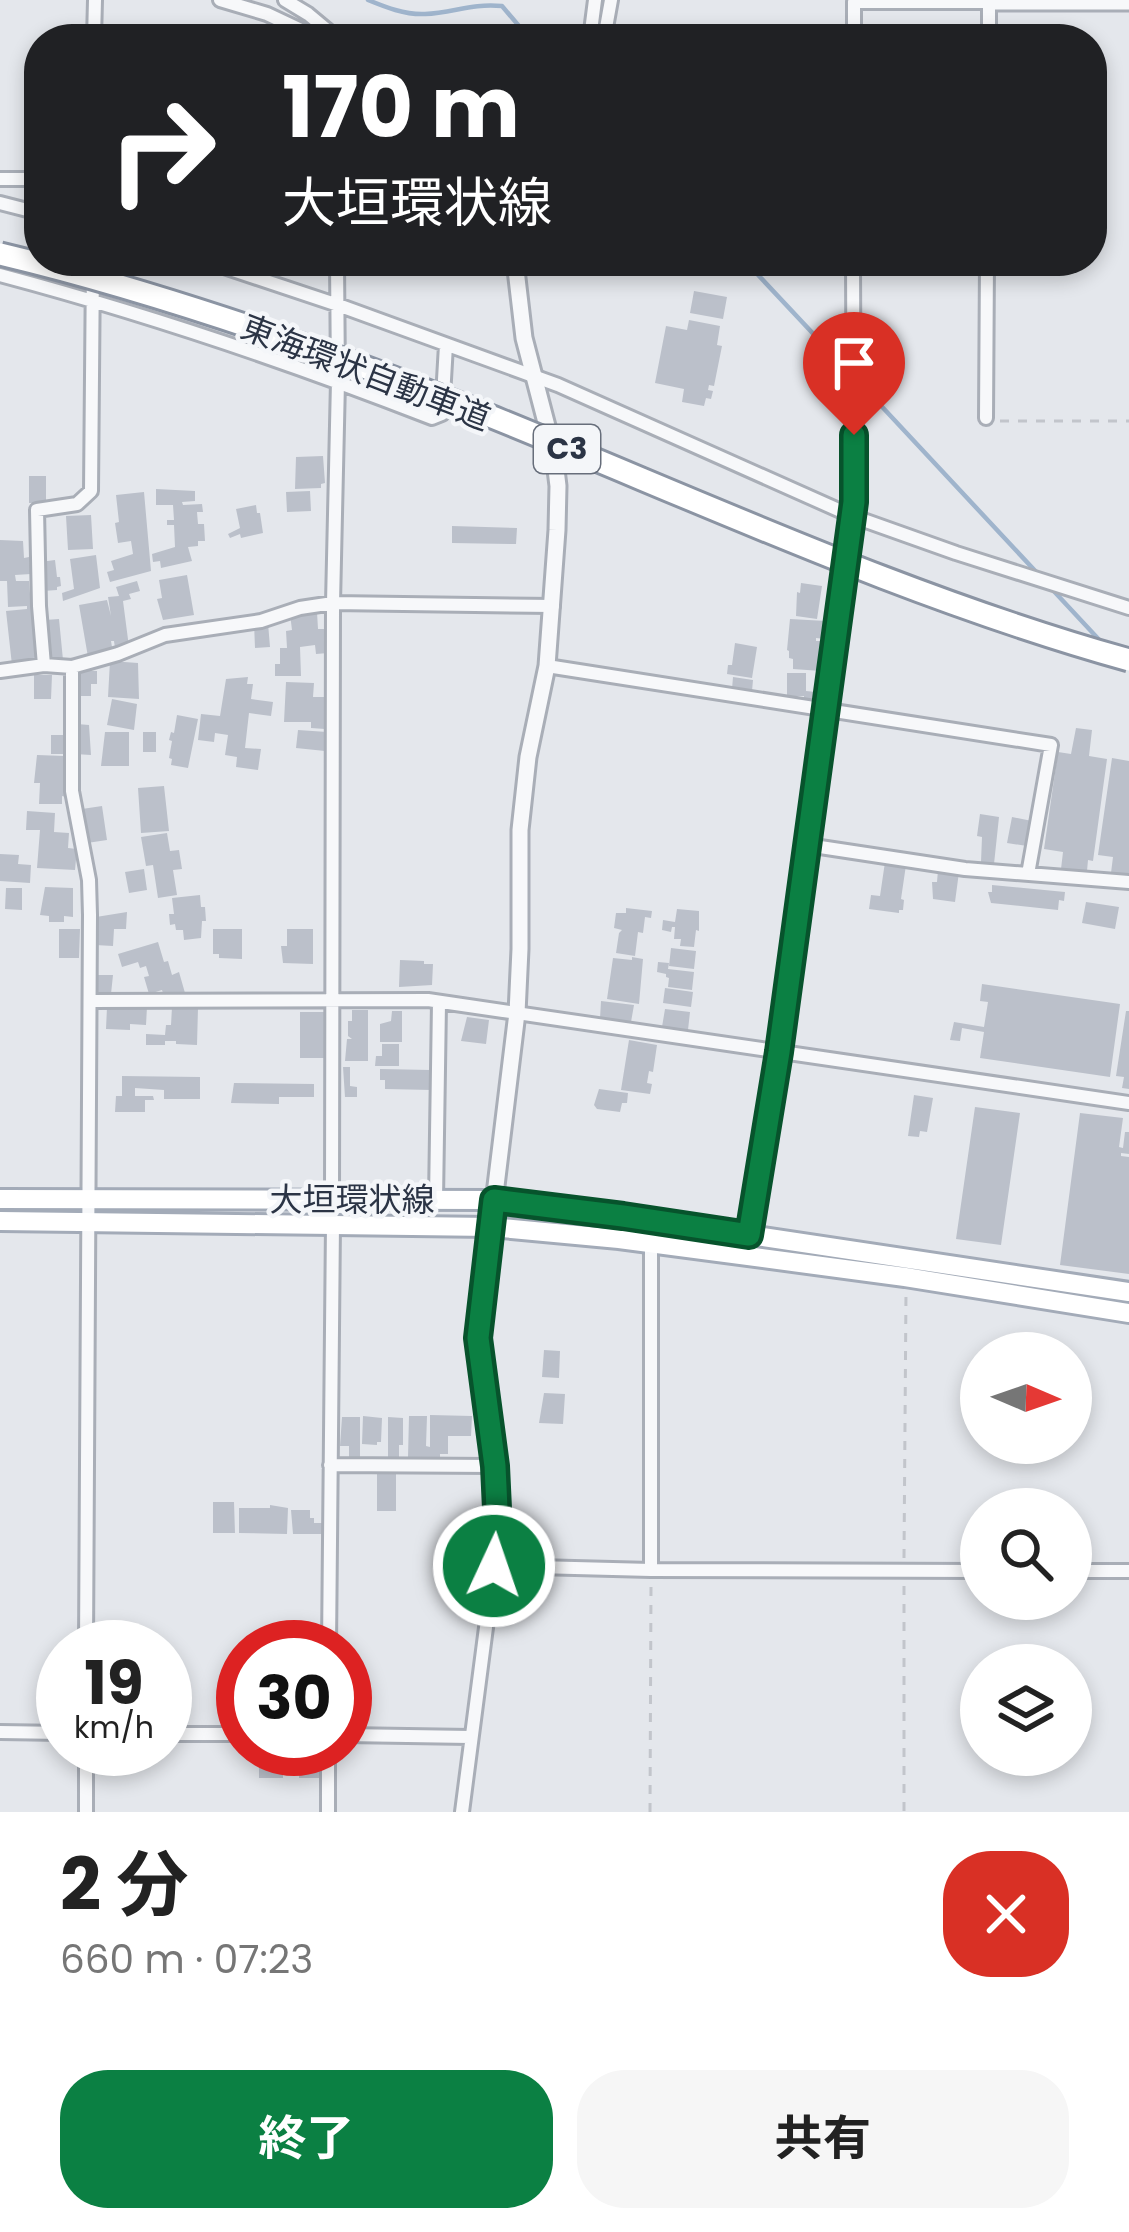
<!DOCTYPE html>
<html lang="ja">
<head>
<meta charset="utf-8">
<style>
	body { margin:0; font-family:Poppins,"Noto Sans JP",sans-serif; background:#f6f6f6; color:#222; height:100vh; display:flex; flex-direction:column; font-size:45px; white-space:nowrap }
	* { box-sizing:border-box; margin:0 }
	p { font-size:39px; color:#767676 }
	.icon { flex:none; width:66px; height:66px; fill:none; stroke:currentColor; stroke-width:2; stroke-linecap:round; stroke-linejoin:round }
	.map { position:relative; height:1812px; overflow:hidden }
	.side { display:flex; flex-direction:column; background:#fff; flex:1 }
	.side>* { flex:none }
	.banner { position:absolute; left:24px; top:24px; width:1083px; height:252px; border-radius:48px; box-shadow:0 6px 18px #0003; background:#202124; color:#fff; overflow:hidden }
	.needle { width:78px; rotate:92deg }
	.fabs { position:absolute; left:960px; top:1332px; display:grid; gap:24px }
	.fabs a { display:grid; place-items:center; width:132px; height:132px; border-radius:50%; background:#fff; box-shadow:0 6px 18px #0003; font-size:60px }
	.speed { position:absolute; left:36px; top:1620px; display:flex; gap:24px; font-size:60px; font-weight:700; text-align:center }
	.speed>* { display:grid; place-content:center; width:156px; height:156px; border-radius:50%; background:#fff; box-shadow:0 6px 18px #0003; line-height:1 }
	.speed small { font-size:30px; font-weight:400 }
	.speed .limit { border:18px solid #d22; background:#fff; color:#111 }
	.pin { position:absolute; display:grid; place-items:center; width:102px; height:102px; color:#fff; margin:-123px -51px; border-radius:50% 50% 50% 0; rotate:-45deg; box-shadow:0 0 12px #0007 }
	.pin .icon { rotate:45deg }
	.me { position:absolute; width:132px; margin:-66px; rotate:3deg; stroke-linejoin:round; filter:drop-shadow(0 0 9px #0008) }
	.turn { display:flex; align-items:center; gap:42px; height:252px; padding:0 60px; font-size:54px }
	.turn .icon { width:156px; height:156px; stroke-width:2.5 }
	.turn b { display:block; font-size:84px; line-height:102px }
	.round { display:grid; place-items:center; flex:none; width:126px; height:126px; border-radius:48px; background:#f6f6f6 }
	.head { display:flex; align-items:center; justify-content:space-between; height:204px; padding:0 60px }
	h1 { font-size:72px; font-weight:700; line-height:90px }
	.cta { display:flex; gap:24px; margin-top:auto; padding:24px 60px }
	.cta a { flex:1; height:138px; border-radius:48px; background:#0b8043; color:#fff; font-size:48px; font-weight:700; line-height:138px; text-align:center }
	.cta a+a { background:#f6f6f6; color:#222 }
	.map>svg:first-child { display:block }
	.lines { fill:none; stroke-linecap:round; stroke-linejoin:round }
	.stream { stroke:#9fb4cc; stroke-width:4.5 }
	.building { fill:#bbc0ca }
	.minor-casing { stroke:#a9aeb7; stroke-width:18 }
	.tertiary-casing { stroke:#a9aeb7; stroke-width:21 }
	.primary-casing { stroke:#a3abb8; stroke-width:24 }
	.path { stroke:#c2c5cb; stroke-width:3; stroke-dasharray:9 9; stroke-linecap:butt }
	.minor { stroke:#f7f8fa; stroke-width:12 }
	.tertiary { stroke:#f7f8fa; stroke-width:15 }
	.primary { stroke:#fff; stroke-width:18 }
	.motorway-bridge-casing { stroke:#8b94a3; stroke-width:27; stroke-linecap:butt }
	.motorway-bridge { stroke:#fff; stroke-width:21 }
	.route-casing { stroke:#07532c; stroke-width:30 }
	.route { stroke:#0b8043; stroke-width:21 }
	.labels { text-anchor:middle; stroke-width:9; stroke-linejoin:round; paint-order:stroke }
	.shield { fill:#f4f6f9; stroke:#676e7b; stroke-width:3 }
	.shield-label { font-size:30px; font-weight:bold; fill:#2b3445 }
	.street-label { font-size:33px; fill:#2b3445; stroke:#f4f6f9 }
</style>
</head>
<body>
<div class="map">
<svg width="1129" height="1812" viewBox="0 0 1129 1812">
	<rect width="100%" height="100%" fill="#e4e7ec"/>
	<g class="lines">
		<path class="stream" d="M 368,0 C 385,7 405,15 425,14 C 453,13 471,3 502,6 L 530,39
			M 745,261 L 850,373
			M 858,381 L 1039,575
			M 1050,587 L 1104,645"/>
	</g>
	<path class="building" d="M 694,291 L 727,297 L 723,319 L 690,313 Z
		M 689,320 L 720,326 L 717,345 L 722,346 L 714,386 L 709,385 L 708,390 L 713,391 L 711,399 L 706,398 L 704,406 L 682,402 L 684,389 L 655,383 L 666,326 L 687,330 Z
		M 323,456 L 325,483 L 321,484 L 321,488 L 295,489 L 296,457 Z
		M 29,476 L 46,476 L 46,503 L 29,503 Z
		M 156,489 L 195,491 L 195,501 L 182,502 L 183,505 L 202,504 L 203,512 L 197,512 L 198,524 L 204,524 L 205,541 L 198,541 L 198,546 L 188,547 L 192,561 L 161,568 L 160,561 L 153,562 L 152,554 L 175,547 L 174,525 L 167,525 L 167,520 L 174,520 L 173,505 L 156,505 Z
		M 310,491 L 311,511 L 287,512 L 286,492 Z
		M 144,492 L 151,571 L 110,582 L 107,572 L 114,570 L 111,561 L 133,554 L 131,541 L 118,543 L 115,523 L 119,522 L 116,495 Z
		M 256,505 L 257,513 L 260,513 L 263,533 L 241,538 L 240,534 L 230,538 L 228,534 L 240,528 L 236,509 Z
		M 91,515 L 93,549 L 68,550 L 66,516 Z
		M 452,526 L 517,528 L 516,544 L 452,543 Z
		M 0,540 L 23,541 L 24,558 L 29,557 L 31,574 L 15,575 L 16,581 L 29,581 L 30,594 L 33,594 L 39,657 L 33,658 L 34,663 L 12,665 L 6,611 L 27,609 L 27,606 L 8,607 L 7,581 L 0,581 Z
		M 96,555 L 100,588 L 63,601 L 62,593 L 74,589 L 70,559 Z
		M 55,560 L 57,577 L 60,577 L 61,586 L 57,587 L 57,590 L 43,591 L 40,562 Z
		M 187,575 L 194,615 L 163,620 L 157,599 L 162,598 L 159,580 Z
		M 137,581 L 140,591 L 129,594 L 131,599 L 123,601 L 129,647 L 115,648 L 114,641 L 111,641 L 113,653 L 88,657 L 79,605 L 107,600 L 111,616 L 108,597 L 119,596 L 116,587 Z
		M 801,583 L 822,586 L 817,619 L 796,616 L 797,592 L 800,593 Z
		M 317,612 L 318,629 L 326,629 L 328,653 L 316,654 L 315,645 L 300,647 L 301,676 L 275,676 L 275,664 L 280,664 L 280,648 L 287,648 L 286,631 L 292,630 L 290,614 Z
		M 59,619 L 63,660 L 49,661 L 45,620 Z
		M 790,619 L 826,621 L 825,639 L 816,638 L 816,641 L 826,641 L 821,671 L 793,669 L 793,659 L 789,658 L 789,651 L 787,650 Z
		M 254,623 L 268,623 L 270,647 L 255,648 Z
		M 735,643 L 757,647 L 752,678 L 727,674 L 728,665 L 732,665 Z
		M 110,661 L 138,663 L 139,699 L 108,697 Z
		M 76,670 L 97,671 L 97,684 L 91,684 L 91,696 L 77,696 Z
		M 787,673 L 806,673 L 806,691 L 816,692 L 815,702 L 804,700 L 804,696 L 787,696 Z
		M 34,675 L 52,675 L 51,699 L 34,699 Z
		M 248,677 L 247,684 L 253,684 L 251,699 L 273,702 L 271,716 L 249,713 L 245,748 L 261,749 L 258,770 L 236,767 L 237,757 L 225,755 L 228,735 L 215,733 L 214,742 L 198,740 L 201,714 L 220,716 L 226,679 Z
		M 733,677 L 753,680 L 752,691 L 732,689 Z
		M 286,682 L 314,683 L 313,697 L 327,697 L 325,729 L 311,728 L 311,722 L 284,722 Z
		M 112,699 L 137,704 L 134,730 L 107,725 Z
		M 177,715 L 198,719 L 188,768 L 171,765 L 172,759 L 169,758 L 172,741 L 169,740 L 171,732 L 174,733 Z
		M 77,724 L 89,725 L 91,755 L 75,754 Z
		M 1076,728 L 1092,730 L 1089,756 L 1107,759 L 1093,861 L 1088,860 L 1087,871 L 1061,869 L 1063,852 L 1044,849 L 1058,752 L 1071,754 Z
		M 298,730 L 327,732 L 325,751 L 296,748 Z
		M 105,732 L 129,732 L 129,766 L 101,766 Z
		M 143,732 L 156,732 L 156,752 L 143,752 Z
		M 51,735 L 68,735 L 67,754 L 51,754 Z
		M 37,755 L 64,756 L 63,784 L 67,784 L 66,797 L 62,796 L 62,804 L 39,804 L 40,783 L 34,783 Z
		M 1112,758 L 1129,761 L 1129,876 L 1111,873 L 1113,857 L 1098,855 Z
		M 164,786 L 169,831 L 141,833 L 138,788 Z
		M 102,806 L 107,840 L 87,843 L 82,809 Z
		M 27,811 L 55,813 L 54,832 L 69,833 L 68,848 L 77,849 L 75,870 L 37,868 L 40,830 L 26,830 Z
		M 980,814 L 999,817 L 994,864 L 981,862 L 982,837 L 977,836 Z
		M 1012,817 L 1032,821 L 1027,846 L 1007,843 Z
		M 167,833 L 170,851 L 179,850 L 182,869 L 173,870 L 177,895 L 158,898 L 153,865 L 146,866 L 141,837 Z
		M 0,854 L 19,855 L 18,864 L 31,865 L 30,883 L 0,881 Z
		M 885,862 L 906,865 L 901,899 L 904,900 L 903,910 L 899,910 L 899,913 L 869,909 L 871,895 L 880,896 Z
		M 144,869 L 147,890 L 129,893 L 125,872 Z
		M 938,870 L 959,872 L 955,902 L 933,899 L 932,882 L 937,882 Z
		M 992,885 L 1065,892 L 1064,901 L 1059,900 L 1058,910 L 991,903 L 988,892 L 992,892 Z
		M 45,887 L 73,888 L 73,917 L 64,916 L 64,922 L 49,922 L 49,916 L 40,915 Z
		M 6,888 L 22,888 L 22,910 L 5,909 Z
		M 200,895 L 201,907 L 205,907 L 206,921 L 202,921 L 201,938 L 184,940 L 183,930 L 176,930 L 175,924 L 170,925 L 169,914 L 174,914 L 172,898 Z
		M 1086,902 L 1119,907 L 1115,929 L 1082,923 Z
		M 626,908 L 652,911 L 651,918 L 645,917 L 643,933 L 638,932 L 635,956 L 616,953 L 619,933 L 622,930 L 614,928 L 616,913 L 626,913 Z
		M 677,909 L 699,911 L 699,931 L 696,930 L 694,947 L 680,946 L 681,939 L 674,939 L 675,927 L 672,927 L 671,932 L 662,930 L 663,920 L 675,922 Z
		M 127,912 L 126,929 L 114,929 L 113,946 L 95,945 L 96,917 Z
		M 59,929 L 80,929 L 79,958 L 59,958 Z
		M 213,929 L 242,929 L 242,959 L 219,958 L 219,954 L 213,954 Z
		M 287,929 L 313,929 L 313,964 L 283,963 L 281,946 L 287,946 Z
		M 158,942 L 164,962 L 168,961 L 172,975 L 179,972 L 185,993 L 164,996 L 162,990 L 149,994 L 144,977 L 149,976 L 146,966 L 140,968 L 138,962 L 122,967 L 118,954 Z
		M 671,948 L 696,951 L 694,969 L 669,966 Z
		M 632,957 L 643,959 L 639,1004 L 607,999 L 613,958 L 632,960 Z
		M 400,960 L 424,961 L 424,964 L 433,964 L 432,985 L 399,987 Z
		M 658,962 L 669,963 L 668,969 L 694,972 L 692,990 L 668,987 L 669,978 L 666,977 L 666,974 L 657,972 Z
		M 95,975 L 113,975 L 111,994 L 94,994 Z
		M 982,984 L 1120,1004 L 1110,1077 L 980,1058 L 984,1032 L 962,1028 L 960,1041 L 950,1040 L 954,1022 L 984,1027 L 988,1002 L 980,1001 Z
		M 665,988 L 693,992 L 691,1007 L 663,1003 Z
		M 601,1001 L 634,1005 L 631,1022 L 600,1019 Z
		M 117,1005 L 147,1007 L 146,1025 L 130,1024 L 130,1030 L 106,1029 L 107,1007 Z
		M 172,1007 L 198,1008 L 197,1045 L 176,1044 L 176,1041 L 165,1041 L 165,1045 L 146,1045 L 146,1034 L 165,1035 L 166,1025 L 171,1025 Z
		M 665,1009 L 690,1012 L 688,1030 L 662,1027 Z
		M 352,1010 L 368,1010 L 368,1061 L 345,1061 L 347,1039 L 352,1039 L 348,1036 L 348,1021 L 352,1021 Z
		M 392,1011 L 402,1011 L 402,1042 L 380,1042 L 380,1024 L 391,1021 Z
		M 1126,1011 L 1129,1011 L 1129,1089 L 1122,1088 L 1124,1077 L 1116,1076 Z
		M 300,1012 L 324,1012 L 324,1058 L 300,1058 Z
		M 467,1017 L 489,1020 L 486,1044 L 461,1041 Z
		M 629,1040 L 657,1045 L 653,1072 L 649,1071 L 647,1083 L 652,1084 L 650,1094 L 621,1090 Z
		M 382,1044 L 399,1044 L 399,1066 L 375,1066 L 376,1056 L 382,1056 Z
		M 343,1067 L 350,1067 L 350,1086 L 357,1087 L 357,1097 L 345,1097 Z
		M 380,1069 L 431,1070 L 432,1090 L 385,1089 L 385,1080 L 380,1080 Z
		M 122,1076 L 200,1077 L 200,1099 L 164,1099 L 164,1090 L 135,1088 L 135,1096 L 153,1096 L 154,1100 L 145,1100 L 145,1112 L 115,1112 L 116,1096 L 122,1096 Z
		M 234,1083 L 314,1084 L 314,1097 L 279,1097 L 279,1104 L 231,1103 Z
		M 599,1089 L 628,1093 L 627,1103 L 622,1103 L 620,1112 L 597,1109 L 594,1105 Z
		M 914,1095 L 933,1098 L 927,1132 L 920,1131 L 919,1137 L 908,1136 Z
		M 975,1107 L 1020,1113 L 1001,1245 L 956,1239 Z
		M 1080,1113 L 1123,1118 L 1119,1147 L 1123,1148 L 1125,1132 L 1129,1132 L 1129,1154 L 1121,1153 L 1121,1156 L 1129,1157 L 1129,1274 L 1060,1265 Z
		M 544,1350 L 560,1351 L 559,1378 L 542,1377 Z
		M 544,1393 L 565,1394 L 563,1424 L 539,1423 Z
		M 430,1415 L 472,1416 L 471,1436 L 448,1436 L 448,1454 L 440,1454 L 440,1459 L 408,1457 L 409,1416 L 427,1416 L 426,1446 L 430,1447 Z
		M 363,1416 L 382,1418 L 381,1442 L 377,1442 L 377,1445 L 362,1444 Z
		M 342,1417 L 360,1417 L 360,1457 L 349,1457 L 349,1446 L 340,1446 Z
		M 388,1417 L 403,1418 L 403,1445 L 399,1445 L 399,1458 L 388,1458 Z
		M 377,1474 L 396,1474 L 396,1511 L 377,1511 Z
		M 213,1502 L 234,1502 L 235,1533 L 213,1533 Z
		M 270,1505 L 288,1508 L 287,1534 L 239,1533 L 239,1508 L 270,1508 Z
		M 291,1510 L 310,1510 L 310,1518 L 314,1518 L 314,1523 L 322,1523 L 322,1534 L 293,1534 Z
		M 259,1749 L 283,1749 L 283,1778 L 259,1778 Z
		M 305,1749 L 317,1749 L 317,1753 L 320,1752 L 320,1778 L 299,1778 L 299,1760 L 302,1760 Z"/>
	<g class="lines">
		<g class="minor-casing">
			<path id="minor" d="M 220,0 L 267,14 L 320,39
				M 285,0 L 308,14 L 338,39
				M 94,39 L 95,0
				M 590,39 L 595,0
				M 604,39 L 611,0
				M 854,39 L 854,2 L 989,2
				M 989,39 L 989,0
				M 0,179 L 39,179
				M 0,203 L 39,213
				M 206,261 L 338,305 L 558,385 L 852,516 L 956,553 L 1129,608
				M 0,275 C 147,314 291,363 432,418 L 442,414 L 446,345
				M 986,418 L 987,261
				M 44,665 L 39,606 L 37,510 L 77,504 L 91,491 L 93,261
				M 547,666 L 1051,745 L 1028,874
				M 72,667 L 72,791 L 89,880 L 90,915 L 86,1647
				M 0,671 L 44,665 L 72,667 L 118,654 L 165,635 L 261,621 L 300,608 L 333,603 L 553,606
				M 807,845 L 965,869 L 1129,882
				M 90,1001 L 428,1000 L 1129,1103
				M 332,1199 L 333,603 L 338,381 L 337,261
				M 436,1200 L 439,1003
				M 749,1235 L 779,1052 L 854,502 L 853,261
				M 330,1465 L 495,1466
				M 494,1566 L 651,1570 L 981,1571
				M 651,1570 L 651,1243
				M 1071,1571 L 1129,1571
				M 329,1647 L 333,1223
				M 0,1732 L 63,1733
				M 165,1734 L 243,1734
				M 345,1735 L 470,1737
				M 86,1812 L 86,1749
				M 328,1812 L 328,1749
				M 462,1812 L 494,1566 L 497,1509 L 495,1466 L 478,1338 L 491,1227"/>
		</g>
		<g class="tertiary-casing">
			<path id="tertiary" d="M 989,2 L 1129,2
				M 491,1227 L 517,1013 L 520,949 L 520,830 L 528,757 L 547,666 L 557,530 L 558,486 L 554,453 L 524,338 L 515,261"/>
		</g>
		<g class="primary-casing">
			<path id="primary" d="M 0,1199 L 494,1200 L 623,1216 L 1129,1292
				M 0,1221 L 491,1227 L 619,1239 L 905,1277 L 1129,1313"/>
		</g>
		<path class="path" d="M 1000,421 L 1129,421
			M 904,1558 L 906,1292
			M 904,1586 L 904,1812
			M 650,1812 L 651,1586"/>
		<use href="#minor" class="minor"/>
		<use href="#tertiary" class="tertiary"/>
		<use href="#primary" class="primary"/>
		<g class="motorway-bridge-casing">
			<path id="motorway-bridge" d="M 0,254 C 118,282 234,320 348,361 C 610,457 860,585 1129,660"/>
		</g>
		<use href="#motorway-bridge" class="motorway-bridge"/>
	</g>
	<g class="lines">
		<g class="route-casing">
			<path id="route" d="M 494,1566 L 497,1509 L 495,1466 L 478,1338 L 494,1200 L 623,1216 L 749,1235 L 779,1052 L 854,502 L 854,435"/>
		</g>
		<use href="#route" class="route"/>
	</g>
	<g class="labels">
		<rect class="shield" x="534" y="425" width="66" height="48" rx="9"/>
		<g class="shield-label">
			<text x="567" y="459">C3</text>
		</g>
		<g class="street-label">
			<text transform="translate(366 372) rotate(21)" y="12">東海環状自動車道</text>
			<text x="352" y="1211">大垣環状線</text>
		</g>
	</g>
</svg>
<div class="fabs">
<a><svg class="needle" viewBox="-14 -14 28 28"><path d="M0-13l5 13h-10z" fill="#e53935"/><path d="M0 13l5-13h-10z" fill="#767676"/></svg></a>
<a><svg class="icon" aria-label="search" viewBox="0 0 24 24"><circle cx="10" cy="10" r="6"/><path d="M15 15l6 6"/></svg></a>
<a><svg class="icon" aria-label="layers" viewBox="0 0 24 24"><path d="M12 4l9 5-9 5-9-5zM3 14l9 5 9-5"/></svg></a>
</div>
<div class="speed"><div>19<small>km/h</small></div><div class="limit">30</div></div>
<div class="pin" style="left:854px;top:435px;background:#d93025"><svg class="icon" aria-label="arrive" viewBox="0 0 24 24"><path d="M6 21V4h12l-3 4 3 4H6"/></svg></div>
<svg class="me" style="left:494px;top:1566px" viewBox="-20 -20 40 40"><circle r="17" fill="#0b8043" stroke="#fff" stroke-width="3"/><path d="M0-11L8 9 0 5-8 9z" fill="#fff"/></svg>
<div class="banner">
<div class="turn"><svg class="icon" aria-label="right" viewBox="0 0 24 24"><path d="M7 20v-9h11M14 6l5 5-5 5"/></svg><div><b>170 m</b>大垣環状線</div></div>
</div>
</div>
<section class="side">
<div class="head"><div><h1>2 分</h1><p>660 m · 07:23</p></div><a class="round" style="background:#d93025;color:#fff"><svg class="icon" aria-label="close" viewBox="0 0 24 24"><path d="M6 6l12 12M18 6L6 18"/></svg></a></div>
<div class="cta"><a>終了</a><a>共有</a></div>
</section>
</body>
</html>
